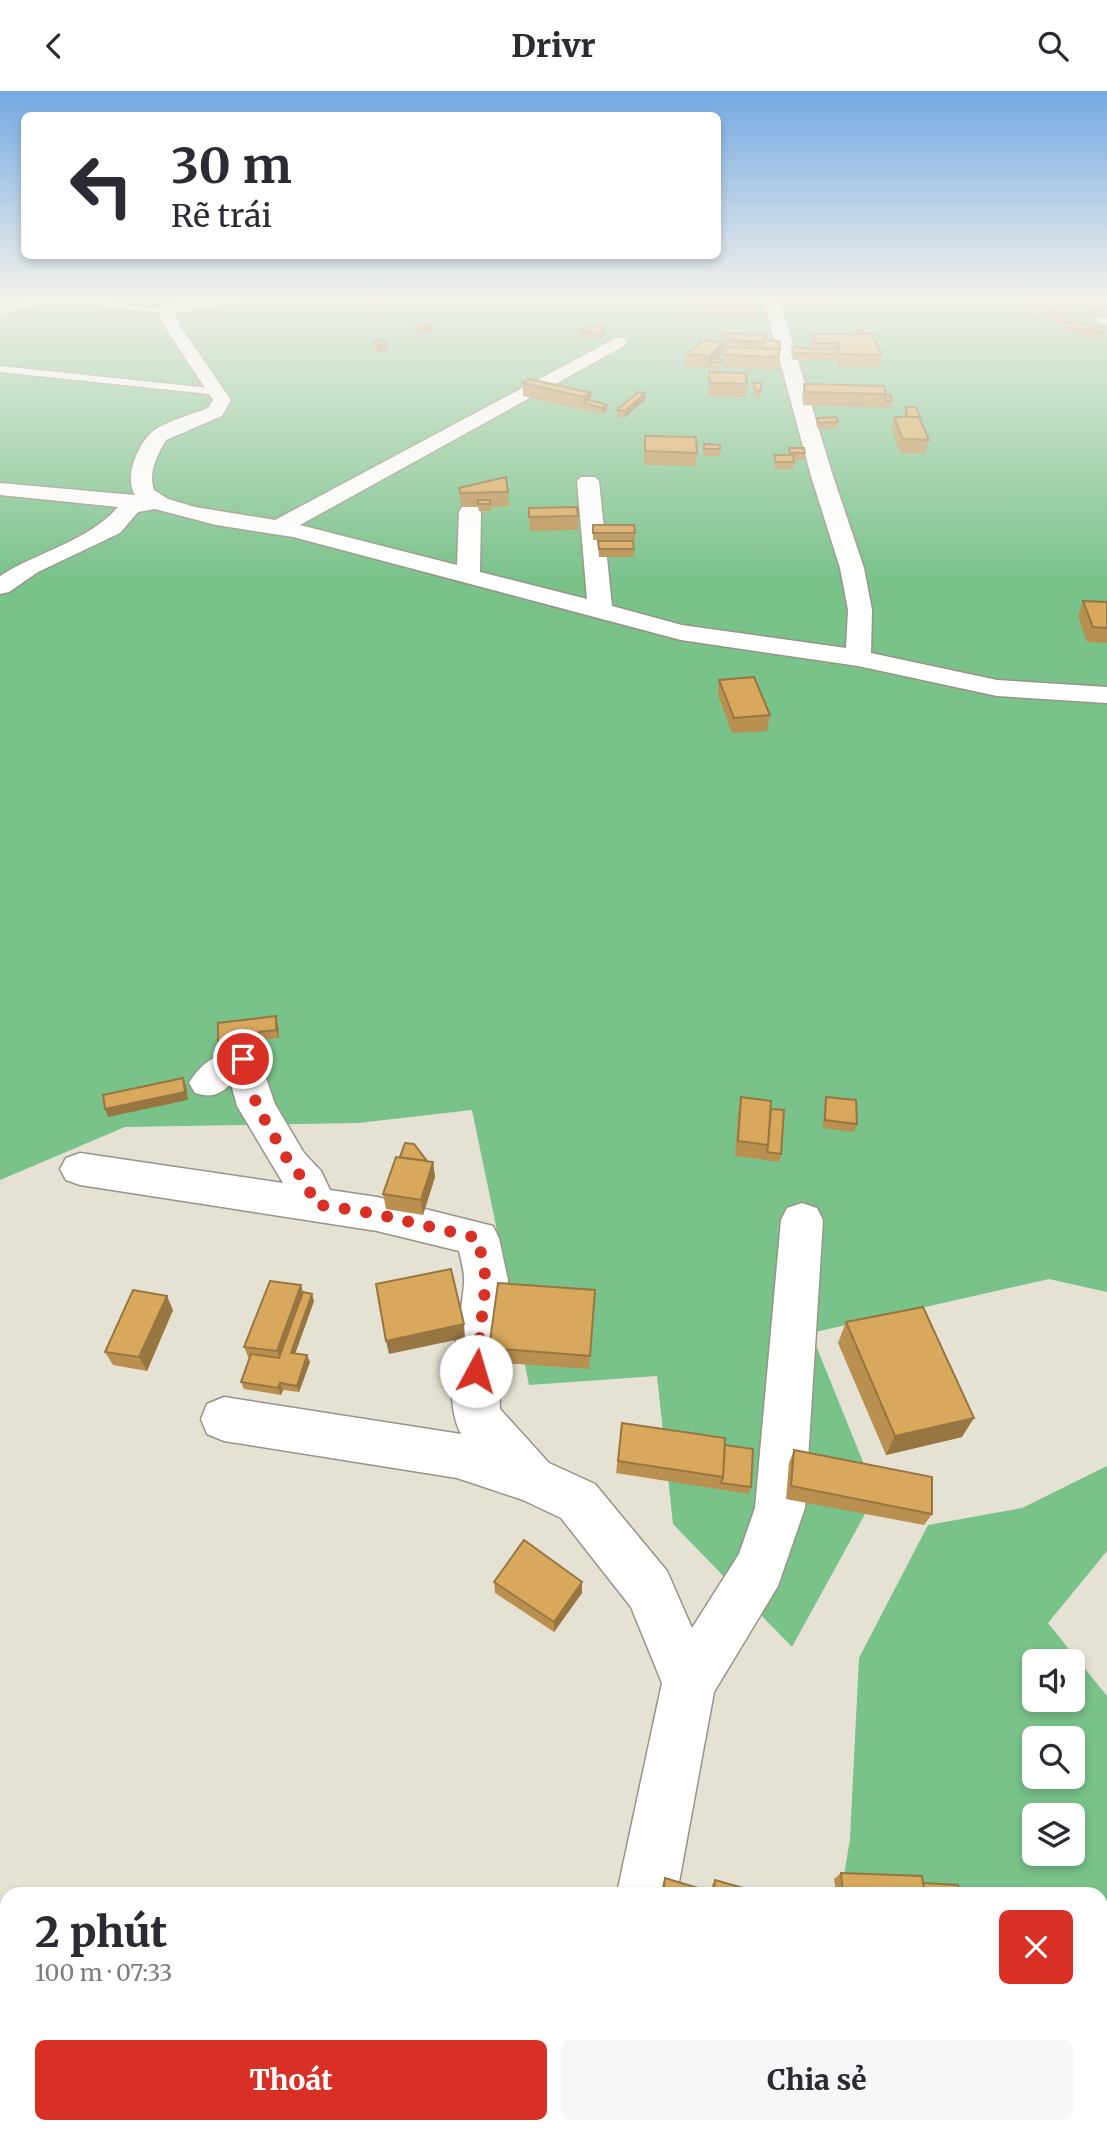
<!DOCTYPE html>
<html lang="vi">
<head>
<meta charset="utf-8">
<style>
	body { margin:0; font-family:Merriweather,serif; background:#f7f7f7; color:#2b2b33; height:100vh; display:flex; flex-direction:column; font-size:26px; white-space:nowrap }
	* { box-sizing:border-box; margin:0 }
	p { font-size:23px; color:#7c7c81 }
	.icon { flex:none; width:38px; height:38px; fill:none; stroke:currentColor; stroke-width:2; stroke-linecap:round; stroke-linejoin:round }
	.map { position:relative; flex:1; overflow:hidden }
	.drawer { position:absolute; left:0px; top:1796px; width:1108px; height:247px; display:flex; flex-direction:column; background:#fff; border-radius:21px 21px 0 0; box-shadow:0 4px 10px #0003 }
	.drawer>* { flex:none }
	.guide { position:absolute; left:21px; top:21px; width:700px; height:147px; border-radius:10px; box-shadow:0 4px 10px #0003; background:#fff; color:#2b2b33; overflow:hidden }
	.tools { position:absolute; left:1022px; top:1558px; display:grid; gap:14px }
	.tools a { display:grid; place-items:center; width:63px; height:63px; border-radius:10px; background:#fff; box-shadow:0 4px 10px #0003; font-size:35px }
	.pin { position:absolute; display:grid; place-items:center; width:60px; height:60px; color:#fff; margin:-30px; border:4px solid #fff; border-radius:50%; box-shadow:0 2px 7px #0007 }
	.me { position:absolute; width:77px; margin:-38px; rotate:6deg; stroke-linejoin:round; filter:drop-shadow(0 0 5px #0008) }
	.turn { display:flex; align-items:center; gap:24px; height:147px; padding:0 35px; font-size:32px }
	.turn .icon { width:91px; height:91px; stroke-width:2.5 }
	.turn b { display:block; font-size:49px; line-height:60px }
	.round { display:grid; place-items:center; flex:none; width:74px; height:74px; border-radius:10px; background:#f7f7f7 }
	.overview { display:flex; align-items:center; justify-content:space-between; height:119px; padding:0 35px }
	h1 { font-size:42px; font-weight:800; line-height:52px }
	.action { display:flex; gap:14px; margin-top:auto; padding:14px 35px }
	.action a { flex:1; height:80px; border-radius:10px; background:#d93025; color:#fff; font-size:28px; font-weight:800; line-height:80px; text-align:center }
	.action a+a { background:#f7f7f7; color:#2b2b33 }
	header { display:flex; justify-content:space-between; align-items:center; height:91px; padding:0 35px; background:#fff; font-size:32px; font-weight:800 }
	.map>svg:first-child { display:block }
	.forest { fill:#79c28a; fill-rule:evenodd }
	.lines { fill:none; stroke-linecap:round; stroke-linejoin:round }
	.lane-casing { stroke:#979487; stroke-width:3 }
	.street-casing { stroke:#979487; stroke-width:3 }
	.lane { fill:#fff; fill-rule:evenodd }
	.street { fill:#fff; fill-rule:evenodd }
	.wall { fill:#ba9050 }
	.shaded-wall { fill:#977641 }
	.building { fill:#d8a85d; stroke:#977641; stroke-width:2 }
	.route { stroke:#d93025; stroke-width:12; stroke-dasharray:0 21.6 }
</style>
</head>
<body>
<header><svg class="icon" aria-label="back" viewBox="0 0 24 24"><path d="M15 5l-7 7 7 7"/></svg>Drivr<svg class="icon" aria-label="search" viewBox="0 0 24 24"><circle cx="10" cy="10" r="6"/><path d="M15 15l6 6"/></svg></header>
<div class="map">
<svg width="1107" height="2042" viewBox="0 0 1107 2042">
	<rect width="100%" height="100%" fill="#e5e2d3"/>
	<path class="forest" d="M 0,204 L 1107,204 L 1107,1201 L 1049,1188 L 811,1242 L 876,1403 L 792,1556 L 673,1433 L 657,1285 L 529,1294 L 472,1019 L 358,1032 L 125,1036 L 0,1089 Z
		M 1107,1375 L 1107,1460 L 1048,1532 L 1107,1605 L 1107,2042 L 874,2042 L 872,2035 L 1101,2035 L 1101,1802 L 841,1802 L 850,1748 L 859,1567 L 928,1434 L 1022,1417 ZM 1034,1570 L 1073,1570 L 1073,1608 L 1034,1608 ZM 1034,1647 L 1073,1647 L 1073,1685 L 1034,1685 ZM 1034,1724 L 1073,1724 L 1073,1762 L 1034,1762 Z"/>
	<g class="lines">
		<g class="lane-casing">
			<path id="lane" d="M 63,206 L 102,209 L 170,220 L 166,222 L 63,210 L 24,216 L 0,225 L 0,220 L 22,212 Z
				M 0,275 L 219,298 L 224,301 L 219,304 L 0,281 Z"/>
		</g>
		<g class="street-casing">
			<path id="street" d="M 215,204 L 258,204 L 250,209 L 175,222 L 180,235 L 231,309 L 222,325 L 166,349 C 157,364 148,382 154,399 L 168,408 L 195,416 L 275,429 L 618,246 L 624,247 L 627,251 L 624,255 L 300,434 L 457,474 L 459,421 L 462,416 L 478,416 L 481,421 L 480,481 L 587,508 L 577,390 L 581,386 L 595,386 L 599,390 L 612,515 L 682,534 L 846,557 L 848,519 L 840,477 L 811,385 L 762,204 L 778,204 L 833,385 L 864,477 L 872,519 L 871,562 L 997,589 L 1107,596 L 1107,612 L 997,605 L 858,575 L 681,549 L 293,446 L 216,434 L 155,418 L 138,421 L 120,442 L 38,481 L 9,501 L 0,503 L 0,485 C 37,461 89,450 118,416 L 0,404 L 0,392 L 135,404 C 124,387 137,355 151,342 C 161,332 193,323 208,317 L 213,309 L 164,235 L 158,220 L 168,212 Z
				M 1107,223 L 1107,233 L 1099,232 L 1097,228 L 1099,224 Z
				M 243,954 L 256,958 L 275,1013 L 304,1062 L 321,1080 L 330,1099 L 377,1106 L 493,1135 L 499,1147 L 508,1189 L 499,1280 L 500,1318 L 549,1372 L 595,1393 L 667,1480 L 692,1537 L 739,1463 L 755,1417 L 781,1129 L 787,1117 L 802,1112 L 817,1117 L 823,1129 L 805,1417 L 778,1495 L 714,1601 L 677,1802 L 617,1802 L 662,1592 L 631,1516 L 561,1427 L 523,1409 L 457,1387 L 224,1350 L 207,1343 L 201,1328 L 207,1313 L 224,1306 L 461,1343 C 440,1303 461,1236 464,1192 C 465,1182 461,1170 459,1160 L 377,1140 L 80,1094 L 66,1089 L 60,1078 L 66,1067 L 80,1062 L 283,1092 L 237,1015 L 231,993 C 219,1004 211,1007 195,1002 L 189,992 C 201,971 221,961 243,954 Z
				M 589,2035 L 655,2035 L 657,2042 L 591,2042 Z"/>
		</g>
		<use href="#lane" class="lane"/>
		<use href="#street" class="street"/>
	</g>
	<path class="wall" d="M 342,204 L 373,204 L 373,205 L 371,206 L 371,210 L 353,213 L 343,207 Z
		M 536,204 L 552,204 L 552,207 L 549,211 L 536,210 Z
		M 774,204 L 835,204 L 833,214 L 774,213 L 773,209 Z
		M 1017,204 L 1042,204 L 1047,216 L 1063,214 L 1059,206 L 1060,204 L 1084,204 L 1107,208 L 1107,227 L 1087,225 L 1081,219 L 1073,219 L 1070,224 L 1065,222 L 1063,224 L 1067,225 L 1066,231 L 1062,235 L 1046,233 L 1049,226 L 1044,225 L 1044,222 L 1031,223 L 1022,219 L 1016,206 Z
		M 678,206 L 755,215 L 754,227 L 704,226 L 703,217 L 678,216 Z
		M 368,212 L 388,218 L 378,221 L 369,218 Z
		M 415,236 L 433,239 L 423,244 L 416,242 Z
		M 1063,236 L 1106,237 L 1102,247 L 1062,242 Z
		M 604,237 L 604,245 L 600,249 L 579,246 L 579,240 Z
		M 854,240 L 864,243 L 882,264 L 879,276 L 839,276 L 836,269 L 793,269 L 791,262 L 792,256 L 811,258 L 810,255 L 812,243 L 853,243 Z
		M 723,242 L 764,249 L 780,258 L 778,279 L 723,276 L 724,262 L 722,262 L 722,264 L 718,267 L 721,268 L 720,278 L 711,278 L 711,274 L 708,277 L 685,276 L 686,263 L 721,252 Z
		M 373,251 L 387,253 L 388,259 L 378,261 L 374,257 Z
		M 709,281 L 747,293 L 746,306 L 708,305 Z
		M 523,292 L 591,302 L 590,310 L 607,314 L 607,320 L 602,323 L 523,305 Z
		M 754,292 L 761,300 L 761,306 L 754,306 L 753,298 Z
		M 804,293 L 884,295 L 886,304 L 892,310 L 891,317 L 803,314 L 802,306 Z
		M 645,309 L 624,327 L 617,326 L 617,319 Z
		M 906,316 L 929,349 L 925,362 L 900,362 L 892,339 L 894,326 L 905,326 L 904,322 Z
		M 817,327 L 838,331 L 837,338 L 818,338 L 816,333 Z
		M 645,345 L 697,362 L 696,375 L 644,374 Z
		M 704,353 L 720,358 L 720,365 L 703,365 Z
		M 789,357 L 805,362 L 804,369 L 794,369 L 793,378 L 775,378 L 774,371 L 774,364 L 788,364 Z
		M 459,397 L 508,401 L 509,415 L 491,416 L 491,420 L 479,420 L 478,416 L 462,416 L 460,411 Z
		M 529,417 L 578,425 L 578,439 L 530,440 Z
		M 593,434 L 635,442 L 635,449 L 593,449 Z
		M 598,450 L 634,458 L 634,466 L 599,466 Z
		M 1083,510 L 1107,511 L 1107,552 L 1087,551 L 1078,525 Z
		M 719,589 L 770,624 L 767,640 L 732,642 L 718,604 Z
		M 278,933 L 279,947 L 261,949 L 261,961 L 220,966 L 218,958 Z
		M 741,1006 L 771,1018 L 781,1063 L 780,1071 L 735,1065 L 738,1022 Z
		M 826,1006 L 857,1033 L 854,1041 L 823,1037 L 824,1014 Z
		M 427,1070 L 433,1071 L 435,1086 L 423,1124 L 386,1118 L 383,1103 Z
		M 595,1199 L 589,1278 L 490,1271 L 489,1257 Z
		M 303,1201 L 314,1210 L 295,1262 L 310,1271 L 299,1301 L 283,1299 L 281,1304 L 244,1298 L 241,1291 L 249,1268 L 244,1256 Z
		M 173,1219 L 147,1280 L 113,1274 L 105,1261 Z
		M 846,1231 L 962,1346 L 886,1364 L 838,1252 Z
		M 622,1332 L 725,1354 L 751,1396 L 749,1403 L 616,1382 Z
		M 794,1359 L 932,1423 L 924,1434 L 786,1408 L 789,1372 Z
		M 494,1491 L 582,1491 L 582,1502 L 554,1541 L 495,1502 Z
		M 841,1782 L 923,1792 L 960,1802 L 836,1802 L 834,1788 Z
		M 665,1787 L 711,1801 L 712,1794 L 715,1789 L 761,1802 L 661,1802 L 663,1792 Z
		M 794,2035 L 928,2035 L 928,2042 L 794,2042 Z"/>
	<path class="shaded-wall" d="M 368,204 L 373,204 L 373,205 L 371,206 L 371,210 L 353,213 L 352,207 Z
		M 387,212 L 388,218 L 378,221 L 377,215 Z
		M 432,233 L 433,239 L 423,244 L 422,238 Z
		M 604,239 L 604,245 L 600,249 L 600,242 Z
		M 723,252 L 722,264 L 714,271 L 711,271 L 711,274 L 708,277 L 709,265 Z
		M 387,253 L 388,259 L 378,261 L 377,254 Z
		M 591,302 L 590,314 L 584,312 L 584,306 Z
		M 645,302 L 645,309 L 624,327 L 625,320 Z
		M 607,314 L 607,320 L 602,323 L 602,317 Z
		M 276,925 L 278,933 L 279,947 L 276,939 Z
		M 259,941 L 261,949 L 261,961 L 259,953 Z
		M 183,987 L 186,995 L 188,1009 L 108,1026 L 105,1018 Z
		M 433,1071 L 435,1086 L 423,1124 L 421,1109 Z
		M 301,1194 L 305,1209 L 282,1274 L 277,1260 Z
		M 312,1203 L 314,1210 L 293,1269 L 291,1262 Z
		M 167,1205 L 173,1219 L 147,1280 L 139,1266 Z
		M 464,1233 L 465,1247 L 389,1263 L 386,1250 Z
		M 307,1264 L 310,1271 L 299,1301 L 297,1295 Z
		M 280,1292 L 283,1299 L 281,1304 L 278,1297 Z
		M 974,1327 L 962,1346 L 886,1364 L 895,1345 Z
		M 582,1491 L 582,1502 L 554,1541 L 554,1531 Z"/>
	<path class="building" d="M 347,204 L 369,204 L 352,207 Z
		M 1020,204 L 1042,204 L 1047,216 L 1033,217 L 1023,213 Z
		M 1063,204 L 1084,204 L 1107,208 L 1107,220 L 1089,219 L 1082,213 L 1075,213 L 1072,218 L 1067,216 L 1063,221 L 1045,219 L 1050,212 L 1068,214 Z
		M 678,206 L 750,207 L 751,208 L 704,208 L 704,210 L 679,210 Z
		M 704,208 L 753,208 L 755,215 L 705,214 Z
		M 379,209 L 387,212 L 377,215 L 368,212 Z
		M 1052,222 L 1067,225 L 1064,229 L 1048,227 Z
		M 426,231 L 432,233 L 422,238 L 415,236 Z
		M 1066,231 L 1106,237 L 1104,241 L 1063,236 Z
		M 589,235 L 604,237 L 604,239 L 600,242 L 579,240 Z
		M 854,240 L 863,240 L 864,243 L 855,243 Z
		M 723,242 L 764,244 L 764,251 L 722,249 Z
		M 812,243 L 872,243 L 882,264 L 841,263 L 837,252 L 815,252 Z
		M 383,249 L 387,253 L 377,254 L 373,251 Z
		M 704,249 L 723,252 L 709,265 L 686,263 Z
		M 764,249 L 780,250 L 780,258 L 763,258 Z
		M 725,256 L 779,258 L 779,266 L 724,264 Z
		M 792,256 L 812,258 L 836,258 L 837,263 L 794,262 Z
		M 712,267 L 721,268 L 721,271 L 711,271 Z
		M 709,281 L 746,282 L 747,293 L 710,292 Z
		M 530,288 L 591,302 L 584,306 L 523,292 Z
		M 754,292 L 761,292 L 761,300 L 755,299 Z
		M 804,293 L 884,295 L 886,303 L 805,301 Z
		M 638,301 L 645,302 L 625,320 L 617,319 Z
		M 886,304 L 890,304 L 892,310 L 885,310 Z
		M 589,309 L 607,314 L 602,317 L 583,312 Z
		M 906,316 L 916,316 L 921,329 L 919,326 L 907,326 Z
		M 836,326 L 838,331 L 819,332 L 817,327 Z
		M 894,326 L 919,326 L 929,349 L 903,348 Z
		M 645,345 L 696,346 L 697,362 L 645,360 Z
		M 704,353 L 720,354 L 720,358 L 704,358 Z
		M 789,357 L 804,357 L 805,362 L 790,362 Z
		M 774,364 L 793,364 L 794,371 L 776,371 Z
		M 506,386 L 508,401 L 461,402 L 459,397 Z
		M 478,409 L 490,409 L 490,413 L 478,413 Z
		M 577,416 L 578,425 L 529,426 L 529,417 Z
		M 593,434 L 634,434 L 635,442 L 593,442 Z
		M 598,450 L 633,450 L 634,458 L 599,458 Z
		M 1083,510 L 1107,511 L 1107,537 L 1093,536 Z
		M 754,586 L 770,624 L 734,627 L 719,589 Z
		M 276,925 L 276,939 L 259,941 L 259,953 L 218,958 L 218,932 Z
		M 183,987 L 185,1001 L 105,1018 L 103,1004 Z
		M 741,1006 L 771,1010 L 768,1054 L 738,1050 Z
		M 826,1006 L 856,1009 L 857,1033 L 825,1029 Z
		M 771,1018 L 784,1019 L 781,1063 L 767,1061 L 768,1054 Z
		M 405,1052 L 414,1053 L 427,1070 L 400,1066 Z
		M 396,1066 L 433,1071 L 421,1109 L 383,1103 Z
		M 451,1178 L 464,1233 L 386,1250 L 376,1193 Z
		M 270,1190 L 301,1194 L 277,1260 L 244,1256 Z
		M 498,1192 L 595,1199 L 590,1265 L 489,1257 Z
		M 133,1199 L 167,1205 L 139,1266 L 105,1261 Z
		M 303,1201 L 312,1203 L 291,1262 L 307,1264 L 297,1295 L 280,1292 L 278,1297 L 241,1291 L 251,1263 L 279,1267 Z
		M 923,1216 L 974,1327 L 895,1345 L 846,1231 Z
		M 622,1332 L 725,1347 L 723,1386 L 618,1370 Z
		M 725,1354 L 753,1358 L 751,1396 L 721,1392 L 723,1386 Z
		M 794,1359 L 932,1386 L 932,1423 L 791,1395 Z
		M 524,1449 L 582,1491 L 554,1531 L 494,1491 Z
		M 841,1782 L 922,1785 L 925,1802 L 843,1802 Z
		M 665,1787 L 714,1802 L 715,1789 L 761,1802 L 663,1802 Z
		M 923,1792 L 958,1794 L 960,1802 L 925,1802 Z
		M 645,2035 L 734,2035 L 733,2042 L 665,2042 Z
		M 804,2035 L 928,2035 L 928,2042 L 804,2042 Z"/>
	<linearGradient id="sky" x2="0" y2="1"><stop stop-color="#74a9e2"/><stop offset="0.42" stop-color="#f3f2eb"/><stop offset="1" stop-color="#f3f2eb" stop-opacity="0"/></linearGradient>
	<rect width="1107" height="490" fill="url(#sky)"/>
	<g class="lines">
		<path class="route" d="M 243,968 L 257,1015 L 290,1073 L 307,1092 L 314,1113 L 377,1123 L 478,1147 L 486,1189 L 476,1280"/>
	</g>
</svg>
<div class="tools">
<a><svg class="icon" aria-label="sound" viewBox="0 0 24 24"><path d="M4 9h4l5-4v14l-5-4H4zM17 9q2 3 0 6"/></svg></a>
<a><svg class="icon" aria-label="search" viewBox="0 0 24 24"><circle cx="10" cy="10" r="6"/><path d="M15 15l6 6"/></svg></a>
<a><svg class="icon" aria-label="layers" viewBox="0 0 24 24"><path d="M12 4l9 5-9 5-9-5zM3 14l9 5 9-5"/></svg></a>
</div>
<div class="pin" style="left:243px;top:968px;background:#d93025"><svg class="icon" aria-label="arrive" viewBox="0 0 24 24"><path d="M6 21V4h12l-3 4 3 4H6"/></svg></div>
<svg class="me" style="left:476px;top:1280px" viewBox="-20 -20 40 40"><circle r="19" fill="#fff"/><path d="M0-13L10 11 0 6-10 11z" fill="#d93025"/></svg>
<div class="guide">
<div class="turn"><svg class="icon" aria-label="left" viewBox="0 0 24 24"><path d="M17 20v-9H6M10 6l-5 5 5 5"/></svg><div><b>30 m</b>Rẽ trái</div></div>
</div>
<section class="drawer">
<div class="overview"><div><h1>2 phút</h1><p>100 m · 07:33</p></div><a class="round" style="background:#d93025;color:#fff"><svg class="icon" aria-label="close" viewBox="0 0 24 24"><path d="M6 6l12 12M18 6L6 18"/></svg></a></div>
<div class="action"><a>Thoát</a><a>Chia sẻ</a></div>
</section>
</div>
</body>
</html>
